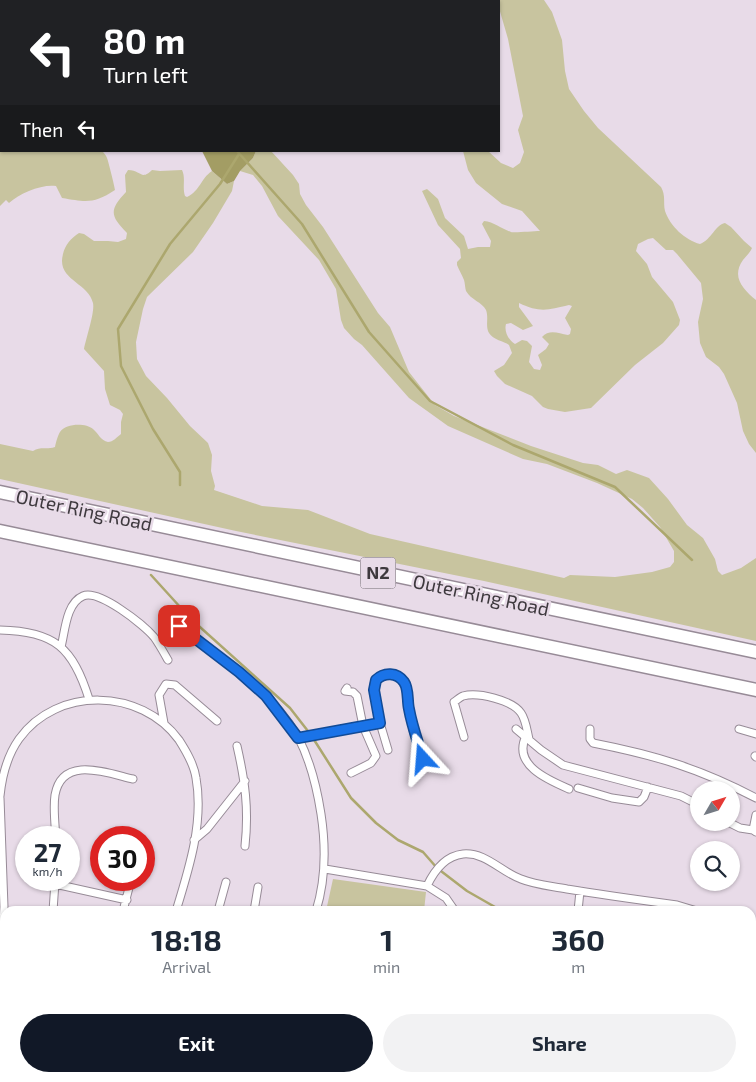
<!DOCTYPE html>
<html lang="en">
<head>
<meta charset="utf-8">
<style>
	body { margin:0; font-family:"Exo 2",sans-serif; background:#f2f2f3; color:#1f2937; height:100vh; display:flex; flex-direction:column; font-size:19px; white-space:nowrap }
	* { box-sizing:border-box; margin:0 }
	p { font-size:16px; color:#747a83 }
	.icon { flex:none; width:28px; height:28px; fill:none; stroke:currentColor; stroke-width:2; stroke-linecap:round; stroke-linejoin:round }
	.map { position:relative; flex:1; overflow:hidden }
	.sheet { position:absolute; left:0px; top:906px; width:756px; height:176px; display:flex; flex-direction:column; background:#fff; border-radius:15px 15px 0 0; box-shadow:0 1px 4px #0004 }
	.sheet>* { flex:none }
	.top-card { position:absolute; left:0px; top:0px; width:500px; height:152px; box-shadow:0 1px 4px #0004; background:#202124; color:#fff; overflow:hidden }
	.needle { width:32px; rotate:51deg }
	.controls { position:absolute; left:690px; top:781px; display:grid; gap:10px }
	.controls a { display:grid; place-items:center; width:50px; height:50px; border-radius:50%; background:#fff; box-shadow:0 1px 4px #0004; font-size:25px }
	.speed { position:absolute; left:15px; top:826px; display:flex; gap:10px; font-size:25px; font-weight:700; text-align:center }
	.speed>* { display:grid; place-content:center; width:65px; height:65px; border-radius:50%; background:#fff; box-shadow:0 1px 4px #0004; line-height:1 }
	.speed small { font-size:12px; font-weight:400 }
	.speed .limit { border:8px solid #d22; background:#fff; color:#111 }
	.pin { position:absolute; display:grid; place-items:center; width:42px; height:42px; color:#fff; margin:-21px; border-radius:10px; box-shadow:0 2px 8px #0006 }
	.me { position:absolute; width:55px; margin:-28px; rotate:341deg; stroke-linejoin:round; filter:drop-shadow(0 0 4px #0008) }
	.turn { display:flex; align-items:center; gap:18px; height:105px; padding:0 20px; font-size:22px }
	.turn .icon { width:65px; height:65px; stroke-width:2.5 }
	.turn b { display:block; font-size:35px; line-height:42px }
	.then { display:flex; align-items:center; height:48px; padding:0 20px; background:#0003; gap:10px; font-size:19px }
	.eta { display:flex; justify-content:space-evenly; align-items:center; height:85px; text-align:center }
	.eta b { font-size:30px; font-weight:700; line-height:35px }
	.cta { display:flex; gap:10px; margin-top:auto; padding:10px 20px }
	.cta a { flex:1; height:58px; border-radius:30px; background:#111827; color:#fff; font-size:20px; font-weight:700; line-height:58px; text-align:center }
	.cta a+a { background:#f2f2f3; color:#1f2937 }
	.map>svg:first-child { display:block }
	.green { fill:#c8c49f; fill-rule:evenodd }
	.forest { fill:#a39d64 }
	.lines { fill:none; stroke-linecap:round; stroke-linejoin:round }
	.stream { stroke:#aca76e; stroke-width:2.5 }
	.street-casing { stroke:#978b97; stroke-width:9 }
	.highway-casing { stroke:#978b97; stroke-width:15 }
	.street { stroke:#fff; stroke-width:7 }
	.highway { stroke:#fff; stroke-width:12 }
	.route-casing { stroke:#114b97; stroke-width:12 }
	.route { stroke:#1a73e8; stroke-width:9 }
	.labels { text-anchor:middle; stroke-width:5; stroke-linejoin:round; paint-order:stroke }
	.shield { fill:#e8dbe8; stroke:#716a71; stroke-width:1 }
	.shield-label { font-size:18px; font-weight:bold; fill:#3e393e }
	.street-label { font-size:19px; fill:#3e393e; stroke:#e8dbe8 }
</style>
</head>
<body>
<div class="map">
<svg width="756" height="1082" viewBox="0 0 756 1082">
	<rect width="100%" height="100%" fill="#e8dbe8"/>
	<path class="green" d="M 496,0 L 544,0 L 552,12 L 562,40 L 565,71 L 569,89 L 584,111 L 598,128 L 661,187 C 666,196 663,202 665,211 C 670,226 685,240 700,244 C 712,239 715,225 725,223 L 731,227 L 744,241 L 752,248 C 750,253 746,256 743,260 C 731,277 743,289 756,300 L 756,453 L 749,444 L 743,431 L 737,403 L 724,374 L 719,367 L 706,357 L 700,343 L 698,322 L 703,299 L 701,283 L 677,254 L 673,250 L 666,250 L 653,238 L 648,239 L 638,244 L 636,251 L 647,264 L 652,277 L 673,302 L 680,320 L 679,325 L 663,343 L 635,365 L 591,408 L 565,412 L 548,409 L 543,407 L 532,396 L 505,384 L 497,376 L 494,371 L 504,365 L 512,353 L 509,345 C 504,341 493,340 489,333 C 485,326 489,318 486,310 C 482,302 471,300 466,291 C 465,288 465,283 464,280 C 462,275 459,270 457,265 L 457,262 L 461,258 L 460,249 L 438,225 L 422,191 L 427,189 L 438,199 L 445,218 L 464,236 L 468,249 L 478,247 L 490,247 L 491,241 L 482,224 L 484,221 C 494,222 502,229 511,232 C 515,233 533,231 540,231 L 522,211 L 502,204 L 476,183 L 468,170 L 463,151 L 488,151 L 501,163 L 513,168 L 520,163 L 524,152 L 518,130 L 523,116 L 508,39 L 499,8 L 499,1 ZM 519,303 C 540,313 548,310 569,305 L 572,306 L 565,318 L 571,329 L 570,334 L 568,335 C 558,333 549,329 542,337 L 549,344 L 546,349 L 538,355 L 542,365 L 540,370 L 534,369 L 529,362 L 532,346 L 527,341 L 522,340 L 515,344 C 508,340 504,331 506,324 L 511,323 L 523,330 L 533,326 L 519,307 Z
		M 0,63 L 1,151 L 102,151 C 104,153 106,155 107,158 C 108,160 115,188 115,190 C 94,204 86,202 62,198 L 56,186 C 42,184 20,193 9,203 L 6,200 L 0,206 Z
		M 256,151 L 271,151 L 293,175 L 299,184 L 300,194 L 306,205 L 323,227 L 378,313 L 390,327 L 409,372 L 435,405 L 454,416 L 531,446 L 583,463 L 598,465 L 616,474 L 627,470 L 649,478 L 668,499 L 687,525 L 703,538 L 715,559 L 718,571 L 722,575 L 741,568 L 756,558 L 756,641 L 484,581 L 236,531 L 0,479 L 0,444 L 33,451 C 41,446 46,450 55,447 C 56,442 58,435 60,432 C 66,423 86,423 93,429 C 98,433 101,441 108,442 C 113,442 117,437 121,434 L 121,422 L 123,414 L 120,410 L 110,405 L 105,389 L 104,371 L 84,349 C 86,338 95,312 93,303 C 88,282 56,280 63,254 C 65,245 71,238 79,233 L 84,234 L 94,241 L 108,241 L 118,242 L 126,239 L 127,233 C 110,216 109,210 126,192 L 125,175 L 128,170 C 141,170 141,181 152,170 L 160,171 L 182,170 C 186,178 182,187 185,196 L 187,197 C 201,190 200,179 212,171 L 227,184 L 234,181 L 232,191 L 213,223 L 193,252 L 147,297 L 143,309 L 136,342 L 137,359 L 146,376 L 167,398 L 190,426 L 208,443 L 212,455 L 211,471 L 215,486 L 214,490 L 262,506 L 308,510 L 370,534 L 564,578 L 570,575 L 615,577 L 652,572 L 670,567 L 674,562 L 674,551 L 660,527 L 643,508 L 632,499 L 597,483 L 547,464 L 523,459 L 448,426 L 409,398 L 362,345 L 354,339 L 344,328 L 341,320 L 336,289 L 319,260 L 278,216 L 262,186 L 253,175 L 240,171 L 253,158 Z
		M 333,879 L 426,892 L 424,911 L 326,911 Z"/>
	<path class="forest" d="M 0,0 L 186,0 L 189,1 L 1,1 L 1,64 Z
		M 202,151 L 256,151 L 253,158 L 240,171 L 234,181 L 227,184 L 212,171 Z"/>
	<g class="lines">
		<path class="stream" d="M 88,0 L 89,1
			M 237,151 L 302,224 L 369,332 L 430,401 L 513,445 L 615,487 L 692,560
			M 180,485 L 180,472 L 153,429 L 121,366 L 118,329 L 170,244 L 220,184 L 239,154
			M 151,575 L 191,619 L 290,708 L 311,735 L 351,798 L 376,823 L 398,840 L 423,852 L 437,868 L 467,891 L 502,911"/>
		<g class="street-casing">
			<path id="street" d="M 179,626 C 221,658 271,690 298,737 C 310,760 317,788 321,814 C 326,847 326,879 316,911
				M 0,630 C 55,631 73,648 89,699
				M 61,647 C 65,632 66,603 83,596 C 99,589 144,625 154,637 C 159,644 164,653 168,660
				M 347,688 L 345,691 L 353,692 L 357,696 L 363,726 L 376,756 L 371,763 L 351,773
				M 164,723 L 159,695 L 166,684 L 175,685 L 217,721
				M 516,729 L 541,750 L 563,765 L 681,796 L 699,805
				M 590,729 L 590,739 L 593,743 C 655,755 701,769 756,798
				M 739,729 L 756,734
				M 526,736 C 512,765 548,780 569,789
				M 464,737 L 454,702 C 456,701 460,697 463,696 C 478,692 512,700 521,713 C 526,720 527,731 529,739
				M 298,738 L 380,723
				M 237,746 C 245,781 249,809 245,846
				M 388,750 L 380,723 L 374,684 L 379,677 L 393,674 L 403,681 L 406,687 L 413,730 L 423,759
				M 755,756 L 756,757
				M 578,788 L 612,798 L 639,802 L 644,797 L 648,787
				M 0,796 C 2,776 7,756 19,739 C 57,686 141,688 179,740 C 186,751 194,764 196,778 C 204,822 189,869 176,911
				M 0,798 L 4,907 L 0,972
				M 728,822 L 740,828 L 753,830
				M 756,832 L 753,830 L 756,815
				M 132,836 L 132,838
				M 56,838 C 55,824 53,808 55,795 C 62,755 107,773 133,779
				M 194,840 L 207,829 L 245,781
				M 325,869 L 427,886 L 446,898 L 455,911
				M 55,884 L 127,900
				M 427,886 C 434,871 445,856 463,854 C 486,852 501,872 521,879 C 536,885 552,886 567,889 C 603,895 640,900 677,905 L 697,911
				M 53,911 L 55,882
				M 123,911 L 131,880
				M 218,911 L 226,882
				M 254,911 L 258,887
				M 578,911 L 580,891
				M 751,930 L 756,931
				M 751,964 L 756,968
				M 751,1024 L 756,1025
				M 751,1057 L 756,1064
				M 545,1078 L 548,1082
				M 92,1082 L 93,1078
				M 199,1082 L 203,1078
				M 409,1082 L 413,1078
				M 522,1082 L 531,1078"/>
		</g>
		<g class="highway-casing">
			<path id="highway" d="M 0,492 L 756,652
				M 0,531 L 756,690"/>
		</g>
		<use href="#street" class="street"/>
		<use href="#highway" class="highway"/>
	</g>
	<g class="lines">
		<g class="route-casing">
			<path id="route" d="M 179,626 L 239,672 L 266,696 L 298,738 L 380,723 L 374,690 L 376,680 C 384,672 397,672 404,682 C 409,689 407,701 409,709 C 412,726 418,742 423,759"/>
		</g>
		<use href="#route" class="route"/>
	</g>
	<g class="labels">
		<rect class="shield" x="360.5" y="557.5" width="35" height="31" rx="4"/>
		<g class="shield-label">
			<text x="378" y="579">N2</text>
		</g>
		<g class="street-label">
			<text transform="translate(84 510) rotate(12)" y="7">Outer Ring Road</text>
			<text transform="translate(481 595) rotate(12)" y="7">Outer Ring Road</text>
		</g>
	</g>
</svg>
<div class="controls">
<a><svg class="needle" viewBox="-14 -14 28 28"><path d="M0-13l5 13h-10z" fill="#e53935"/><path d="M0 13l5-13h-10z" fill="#747a83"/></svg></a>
<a><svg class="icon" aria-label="search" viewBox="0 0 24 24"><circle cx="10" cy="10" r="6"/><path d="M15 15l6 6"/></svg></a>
</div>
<div class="speed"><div>27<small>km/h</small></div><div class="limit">30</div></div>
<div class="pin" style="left:179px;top:626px;background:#d93025"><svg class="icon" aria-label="arrive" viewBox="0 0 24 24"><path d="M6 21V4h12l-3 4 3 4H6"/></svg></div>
<svg class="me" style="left:423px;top:759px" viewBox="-20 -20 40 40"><path d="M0-17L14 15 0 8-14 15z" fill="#1a73e8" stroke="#fff" stroke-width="4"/></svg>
<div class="top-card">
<div class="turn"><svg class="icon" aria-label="left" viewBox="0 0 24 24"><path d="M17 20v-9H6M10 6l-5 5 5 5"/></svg><div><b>80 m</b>Turn left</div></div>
<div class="then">Then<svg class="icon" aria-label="left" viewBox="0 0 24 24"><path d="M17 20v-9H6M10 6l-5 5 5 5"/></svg></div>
</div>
<section class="sheet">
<div class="eta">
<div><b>18:18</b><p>Arrival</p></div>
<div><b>1</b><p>min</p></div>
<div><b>360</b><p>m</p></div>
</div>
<div class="cta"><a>Exit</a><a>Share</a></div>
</section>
</div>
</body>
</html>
